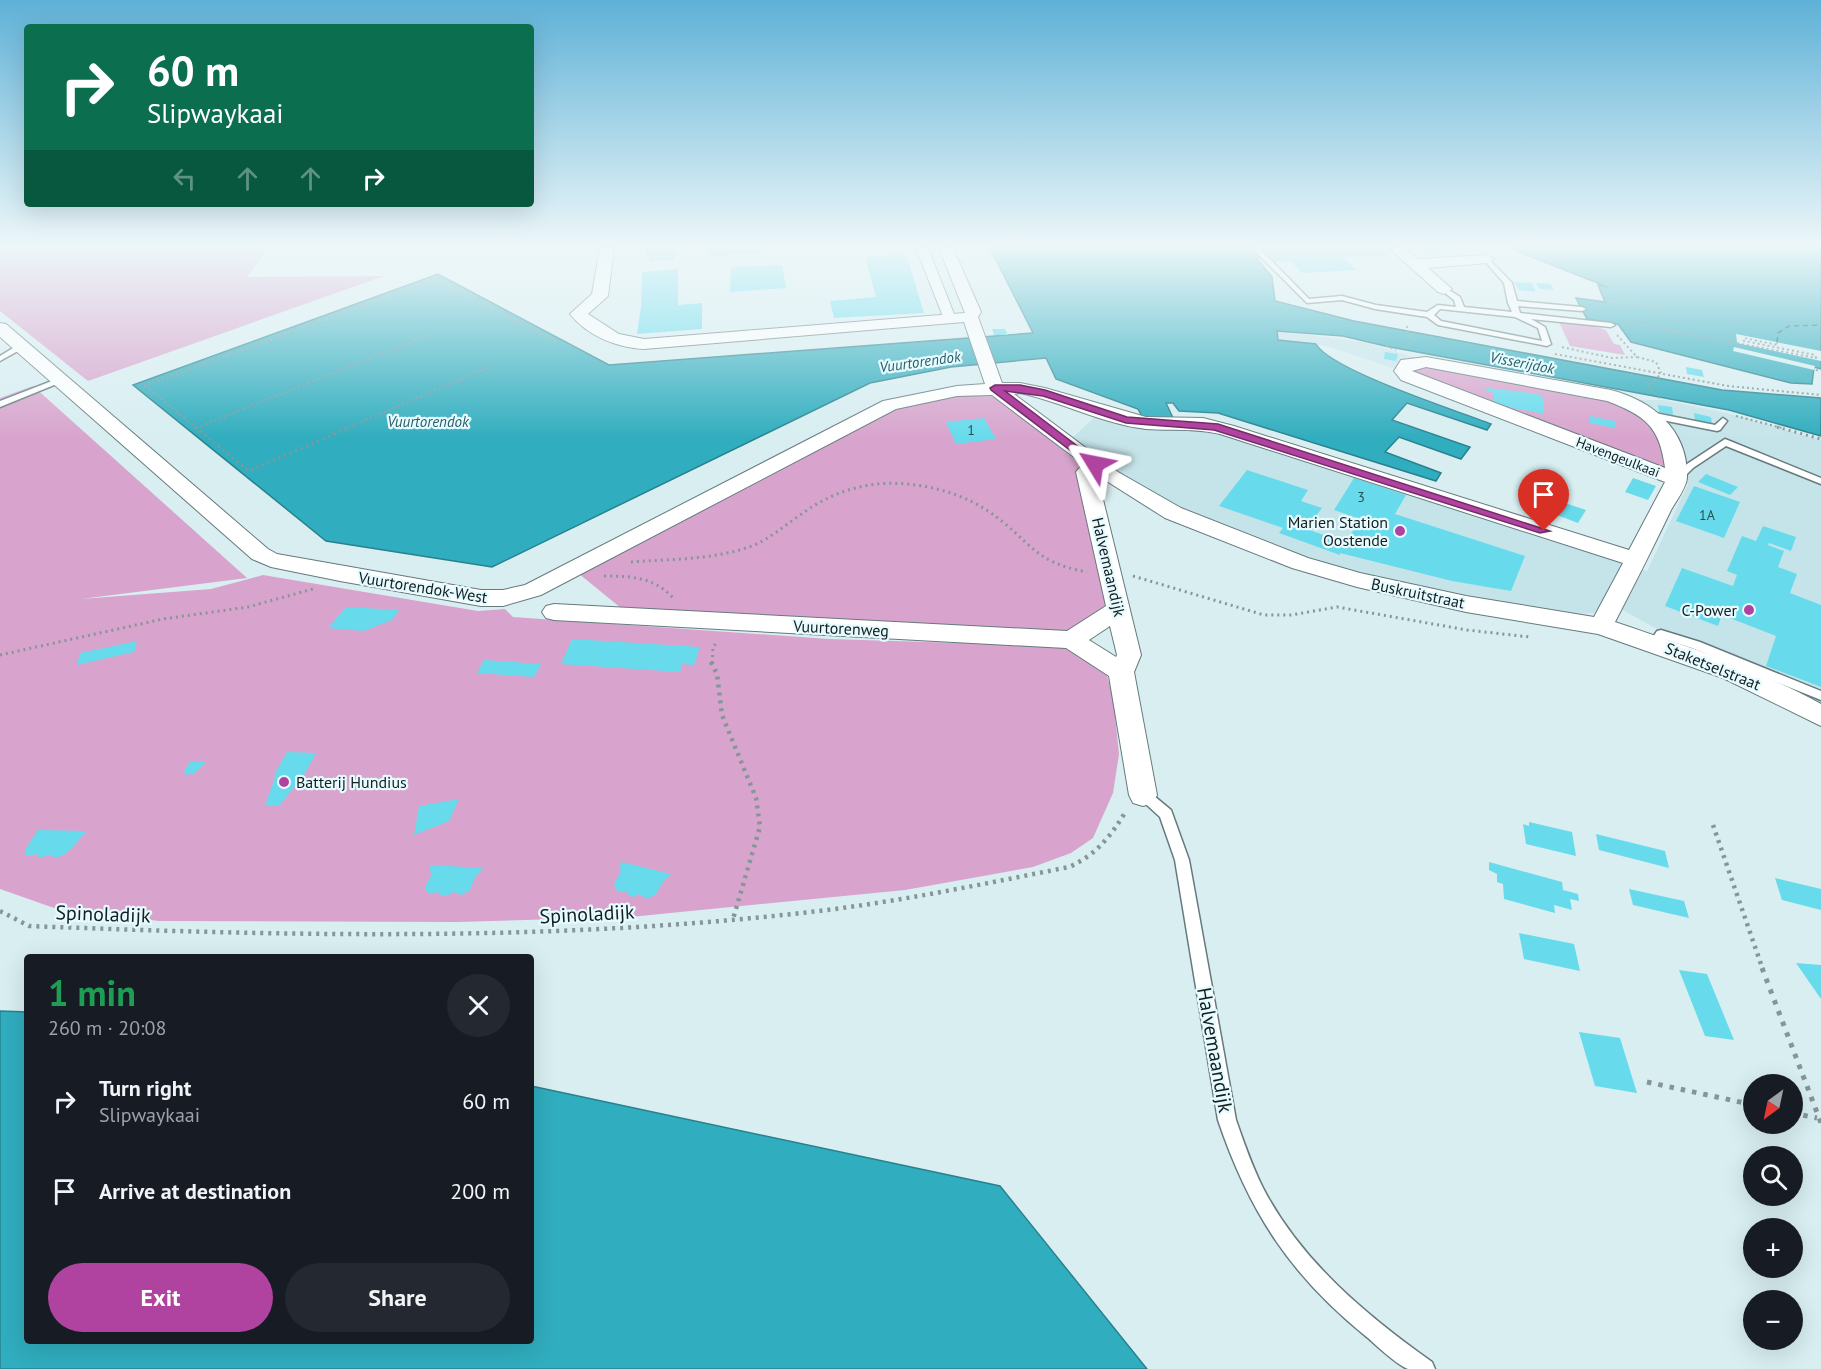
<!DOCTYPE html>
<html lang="en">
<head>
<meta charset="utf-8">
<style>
	body { margin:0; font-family:"PT Sans",sans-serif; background:#242831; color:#f1f3f6; height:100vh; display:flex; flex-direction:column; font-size:22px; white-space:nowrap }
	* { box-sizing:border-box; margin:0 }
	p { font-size:20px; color:#9ea1a6 }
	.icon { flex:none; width:33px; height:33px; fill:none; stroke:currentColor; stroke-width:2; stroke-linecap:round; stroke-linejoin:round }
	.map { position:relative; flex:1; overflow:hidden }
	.details { position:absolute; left:24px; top:954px; width:510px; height:390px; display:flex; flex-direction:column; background:#171b24; border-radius:6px; box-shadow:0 6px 24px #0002 }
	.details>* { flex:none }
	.guide { position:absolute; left:24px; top:24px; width:510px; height:183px; border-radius:6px; box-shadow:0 6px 24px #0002; background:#0b6e4f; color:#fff; overflow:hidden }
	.needle { width:39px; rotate:213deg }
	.buttons { position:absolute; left:1743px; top:1074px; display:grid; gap:12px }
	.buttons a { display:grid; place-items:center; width:60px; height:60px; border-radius:50%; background:#171b24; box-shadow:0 6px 24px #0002; font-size:30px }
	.pin { position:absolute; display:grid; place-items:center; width:51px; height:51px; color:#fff; margin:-62px -26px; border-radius:50% 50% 50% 0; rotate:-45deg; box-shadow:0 0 6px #0007 }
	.pin .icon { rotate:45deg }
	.me { position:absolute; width:66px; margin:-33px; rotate:305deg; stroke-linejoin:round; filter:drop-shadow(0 0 4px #0008) }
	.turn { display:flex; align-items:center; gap:21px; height:126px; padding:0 24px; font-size:27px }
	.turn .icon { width:78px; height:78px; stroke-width:2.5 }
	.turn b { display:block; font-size:42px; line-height:51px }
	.lanes { display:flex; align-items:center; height:57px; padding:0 24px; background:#0003; justify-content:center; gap:30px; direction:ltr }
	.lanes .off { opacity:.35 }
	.round { display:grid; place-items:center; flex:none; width:63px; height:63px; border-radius:32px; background:#242831 }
	.summary { display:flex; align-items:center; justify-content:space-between; height:102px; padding:0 24px }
	h1 { font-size:36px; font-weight:700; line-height:45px; color:#1e9e55 }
	.primary-button { display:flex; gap:12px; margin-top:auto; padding:12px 24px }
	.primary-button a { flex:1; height:69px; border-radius:36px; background:#b143a0; color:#fff; font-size:24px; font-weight:700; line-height:69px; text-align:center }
	.primary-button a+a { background:#242831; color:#f1f3f6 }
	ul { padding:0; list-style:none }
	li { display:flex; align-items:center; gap:18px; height:90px; padding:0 24px }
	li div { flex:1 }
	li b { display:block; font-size:22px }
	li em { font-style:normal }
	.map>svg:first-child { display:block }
	.built { fill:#c5e4e9 }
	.green { fill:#d8a4cd }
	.water { fill:#30adbe; stroke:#28828e; stroke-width:1.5 }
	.pier { fill:#d8eef1 }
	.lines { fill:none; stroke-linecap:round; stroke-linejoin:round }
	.ferry { stroke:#2c5e66; stroke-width:1.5; stroke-dasharray:5 4; stroke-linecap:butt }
	.building { fill:#67dbec }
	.service-casing { stroke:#667a7d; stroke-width:3 }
	.pedestrian-casing { stroke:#667a7d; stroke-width:2 }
	.minor-casing { stroke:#667a7d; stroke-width:2 }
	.path-far3 { stroke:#869698; stroke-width:2; stroke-dasharray:2 3; stroke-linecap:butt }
	.path-far2 { stroke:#869698; stroke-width:3; stroke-dasharray:2 4; stroke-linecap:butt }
	.path-far1 { stroke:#869698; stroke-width:4.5; stroke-dasharray:3 5; stroke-linecap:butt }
	.path { stroke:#869698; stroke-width:5; stroke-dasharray:4.5 7; stroke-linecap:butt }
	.service { fill:#fff; fill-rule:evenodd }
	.pedestrian { fill:#fff; fill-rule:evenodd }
	.minor { fill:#fff; fill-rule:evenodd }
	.route { fill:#b143a0; stroke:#732c68; stroke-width:1.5 }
	.poi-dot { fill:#b143a0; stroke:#e5fbff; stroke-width:2 }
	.labels { text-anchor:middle; stroke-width:4.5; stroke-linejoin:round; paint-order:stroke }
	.number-label { font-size:14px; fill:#2a4d52 }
	.far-street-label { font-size:14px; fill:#161e1f; stroke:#e5fbff }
	.far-water-label { font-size:15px; font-style:italic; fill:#2c5e66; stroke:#e5fbff }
	.poi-label { font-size:16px; fill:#161e1f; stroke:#e5fbff; text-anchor:end }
	.street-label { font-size:16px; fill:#161e1f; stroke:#e5fbff }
	.near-street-label { font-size:20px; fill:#161e1f; stroke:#e5fbff }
</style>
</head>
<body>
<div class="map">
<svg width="1821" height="1369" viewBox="0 0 1821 1369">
	<rect width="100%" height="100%" fill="#d8eef1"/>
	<path class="built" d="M 1276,331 L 1363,342 L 1449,367 L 1626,400 L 1663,400 L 1727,413 L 1821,440 L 1821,704 L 1714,661 L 1605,600 L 1594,613 L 1571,614 L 1465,599 L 1360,573 L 1257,541 L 1163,499 L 1106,466 L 1072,438 L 1097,415 L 1224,434 L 1647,571 L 1688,484 L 1619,453 L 1420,377 L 1327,346 L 1278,340 Z"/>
	<path class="green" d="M 0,248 L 268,248 L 247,277 L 384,276 L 88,381 L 0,311 Z
		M 1559,322 L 1590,325 L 1606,330 L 1614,344 L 1620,345 L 1625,355 L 1570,346 Z
		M 1443,367 L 1612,399 L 1654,422 L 1670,473 L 1408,372 L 1411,368 Z
		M 33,386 L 247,578 L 81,599 L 211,589 L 263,575 L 478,611 L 505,609 L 513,617 L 829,639 L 1057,646 L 1089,656 L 1106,673 L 1113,696 L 1119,754 L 1113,793 L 1093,838 L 1071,853 L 1033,867 L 905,890 L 630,917 L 457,922 L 159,921 L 57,909 L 0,889 L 0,398 Z
		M 964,395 L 997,397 L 1079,463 L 1078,473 L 1110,606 L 1071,632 L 621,608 L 578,573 L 897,409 Z"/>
	<path class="water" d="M 990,248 L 1251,248 L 1260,257 L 1257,259 L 1272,277 L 1275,301 L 1354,321 L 1722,390 L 1821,398 L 1821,436 L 1729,410 L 1385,346 L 1343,336 L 1277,331 L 1278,340 L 1316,344 C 1330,370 1458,411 1491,424 L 1487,430 L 1407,403 L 1392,420 L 1470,447 L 1461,459 L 1399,437 L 1385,452 L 1441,473 L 1436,481 L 1218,413 L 1179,411 L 1173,403 L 1166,403 L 1174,420 L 1144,420 L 1138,409 L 1056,379 L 1046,358 L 951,367 L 870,383 L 492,567 L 326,541 L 133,385 L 438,274 L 609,365 L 1033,333 Z
		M 1509,248 L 1821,248 L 1821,369 L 1814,367 L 1812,384 L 1791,383 L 1631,342 L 1618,324 L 1587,319 L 1576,298 L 1605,302 L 1598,285 L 1608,287 Z
		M 0,1011 L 27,1012 L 27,1341 L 531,1341 L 531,1086 L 1000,1186 L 1147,1369 L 0,1369 Z"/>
	<path class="pier" d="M 1736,334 L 1821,351 L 1821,361 L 1737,343 Z
		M 1734,347 L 1815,366 L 1814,370 L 1733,351 Z"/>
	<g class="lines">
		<path class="ferry" d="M 1777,342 L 1778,333 L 1789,326 L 1821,325"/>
	</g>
	<path class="building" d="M 646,248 L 679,248 L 679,255 L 674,256 L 674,260 L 649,261 L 650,257 L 646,257 Z
		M 705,248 L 760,248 L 760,253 L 708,257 L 709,250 Z
		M 1261,248 L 1381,248 L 1389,255 L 1344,258 L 1356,270 L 1302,273 L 1290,261 L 1274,262 Z
		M 1417,248 L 1463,248 L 1463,250 L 1423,252 Z
		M 900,254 L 907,257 L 924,313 L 834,318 L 830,301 L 876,297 L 865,257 Z
		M 782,265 L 786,288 L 730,292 L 731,267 Z
		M 678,269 L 678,305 L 702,303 L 702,329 L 637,334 L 641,307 L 642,272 Z
		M 1514,282 L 1532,283 L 1536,292 L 1519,290 Z
		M 1536,283 L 1550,284 L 1554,290 L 1539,289 Z
		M 992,329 L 1005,329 L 1008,335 L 994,335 Z
		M 1385,352 L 1398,354 L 1396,361 L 1384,359 Z
		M 1686,367 L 1702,370 L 1704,377 L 1687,374 Z
		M 1487,388 L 1538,394 L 1544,399 L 1544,414 L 1493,404 L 1494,393 L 1486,391 Z
		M 1658,405 L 1672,407 L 1673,415 L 1659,412 Z
		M 1694,413 L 1711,417 L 1712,424 L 1695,420 Z
		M 1590,416 L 1615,421 L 1615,428 L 1590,423 Z
		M 984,418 L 996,439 L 956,444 L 946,422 Z
		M 1247,470 L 1308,490 L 1301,501 L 1322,508 L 1311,523 L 1317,526 L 1315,530 L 1307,529 L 1346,543 L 1360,519 L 1334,510 L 1354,478 L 1406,495 L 1395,514 L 1525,556 L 1511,591 L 1452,581 L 1340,553 L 1340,555 L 1279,533 L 1283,528 L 1219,506 Z
		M 1706,474 L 1738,487 L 1730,495 L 1698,482 Z
		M 1633,478 L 1656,486 L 1648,500 L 1625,492 Z
		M 1694,486 L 1740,502 L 1724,538 L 1676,521 Z
		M 1565,503 L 1586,510 L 1578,523 L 1557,515 Z
		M 1763,526 L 1796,537 L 1791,551 L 1769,543 L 1768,545 L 1784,551 L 1778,567 L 1797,574 L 1790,593 L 1821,605 L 1821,687 L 1766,666 L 1776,636 L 1722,615 L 1718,626 L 1665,606 L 1682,568 L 1733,586 L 1737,575 L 1727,571 L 1742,536 L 1756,541 Z
		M 346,607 L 399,610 L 392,620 L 364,631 L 328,628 Z
		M 572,639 L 700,647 L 694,665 L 682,664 L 680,672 L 561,664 Z
		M 137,641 L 134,652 L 77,665 L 80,653 Z
		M 484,660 L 541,664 L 534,677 L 477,673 Z
		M 287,752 L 316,753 L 304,775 L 279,806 L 265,806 L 276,774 L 274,775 Z
		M 191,761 L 206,762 L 195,773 L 186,775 L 184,771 Z
		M 459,799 L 449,821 L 414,835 L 419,806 Z
		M 1529,822 L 1572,832 L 1576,856 L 1526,844 L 1523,824 L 1529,826 Z
		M 38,830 L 87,831 L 68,852 L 57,858 L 50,855 L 37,858 L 37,854 L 26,856 L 25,850 Z
		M 1596,834 L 1665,851 L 1669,868 L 1599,850 Z
		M 622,862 L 671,874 L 663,882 L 656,894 L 647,899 L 639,894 L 634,897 L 628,895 L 627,891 L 617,891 L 614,884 L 621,871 L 619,867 Z
		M 1489,862 L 1562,882 L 1563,890 L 1578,894 L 1579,901 L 1570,899 L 1572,910 L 1554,905 L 1555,913 L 1504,899 L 1503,884 L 1497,882 L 1497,874 L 1489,870 Z
		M 431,865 L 483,868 L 475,877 L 470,890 L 462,895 L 453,892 L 447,896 L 440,895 L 439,892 L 428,894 L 425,887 L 432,874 L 429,870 Z
		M 1775,878 L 1821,889 L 1821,910 L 1782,900 Z
		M 1629,889 L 1684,901 L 1689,918 L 1633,905 Z
		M 1519,933 L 1574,944 L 1580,971 L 1524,959 Z
		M 1796,963 L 1821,965 L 1821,999 Z
		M 1679,970 L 1707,974 L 1734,1040 L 1705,1036 Z
		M 1579,1032 L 1620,1038 L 1637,1093 L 1595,1086 Z"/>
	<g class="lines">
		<g class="service-casing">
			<path id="service" d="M 1252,248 L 1259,248 L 1309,299 L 1342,296 L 1376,305 L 1427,312 L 1438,305 L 1456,307 L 1454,300 L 1440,289 L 1444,287 L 1460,297 L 1464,307 L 1512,312 L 1508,303 L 1504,283 L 1483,259 L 1487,257 L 1512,283 L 1517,301 L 1582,307 L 1586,309 L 1582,311 L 1518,306 L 1520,313 L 1611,323 L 1615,325 L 1611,327 L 1531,319 L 1545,327 L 1551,344 L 1547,346 L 1438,325 L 1427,317 L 1375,309 L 1342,300 L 1307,303 ZM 1440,309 L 1515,317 L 1538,328 L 1542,341 L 1441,321 L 1434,315 Z
				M 18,345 L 25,347 L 0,361 L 0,356 Z
				M 57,379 L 64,381 L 0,407 L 0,401 Z
				M 1655,413 L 1715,425 L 1723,418 L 1727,421 L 1720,430 L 1717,431 L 1652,418 L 1652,414 Z
				M 1725,439 L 1821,478 L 1821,484 L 1726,446 L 1693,468 L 1680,481 L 1674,481 L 1674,477 L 1687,464 Z
				M 1661,630 L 1700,642 L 1821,691 L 1821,700 L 1692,648 L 1664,639 L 1659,646 L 1651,646 L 1649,643 L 1657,631 Z
				M 1143,790 L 1148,791 L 1171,810 L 1189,860 L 1236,1120 C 1244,1143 1252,1166 1263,1188 C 1301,1261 1366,1315 1432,1362 L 1435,1369 C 1427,1369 1415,1369 1408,1369 C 1397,1365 1377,1346 1368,1338 C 1291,1276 1250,1214 1218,1120 L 1175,860 L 1160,817 L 1136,795 L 1138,791 Z"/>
		</g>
		<g class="pedestrian-casing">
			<path id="pedestrian" d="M 916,248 L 928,248 L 956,319 L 954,322 L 946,322 L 944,319 Z"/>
		</g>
		<g class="minor-casing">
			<path id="minor" d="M 600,248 L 614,248 L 608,296 L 588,314 L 619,334 L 644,339 L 965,313 L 939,248 L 953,248 L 981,312 L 978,317 L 1002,383 L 1020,383 L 1045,388 L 1146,417 L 1203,418 L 1234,426 L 1629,550 L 1665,482 L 1401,380 L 1394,371 L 1401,360 L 1426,357 L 1611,390 C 1653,401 1688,430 1687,477 C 1687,487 1676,501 1671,510 C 1653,548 1634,585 1615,622 C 1685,646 1756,668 1821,704 L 1821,726 L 1723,678 L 1598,634 L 1466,612 L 1357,587 L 1292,568 L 1165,518 L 1097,475 L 1141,655 L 1134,672 L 1157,795 L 1153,803 L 1143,806 L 1133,803 L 1129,795 L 1109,676 L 1066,648 L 554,620 L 546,618 L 542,612 L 546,606 L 554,604 L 1067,631 L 1106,606 L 1076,472 L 1083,464 L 992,395 L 957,396 L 896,409 L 541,595 L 503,606 L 481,606 L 340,581 L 271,567 L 252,559 L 0,337 L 0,323 L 6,324 L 268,549 L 277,554 L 481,590 L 503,590 L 525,585 L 883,401 L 957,386 L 985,384 L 964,322 L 644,349 C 618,348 587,336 570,314 L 592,294 ZM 1426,367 L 1607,401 C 1644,415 1660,426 1665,468 L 1412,371 ZM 1020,393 C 1062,402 1103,424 1146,429 C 1171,431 1195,428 1220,434 L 1623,563 L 1594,617 L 1466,596 L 1360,573 L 1308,558 L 1181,508 L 1118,472 L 1014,394 ZM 1110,626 L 1117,655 L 1116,657 L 1089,640 Z
				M 1389,248 L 1405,248 L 1418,259 L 1487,255 L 1494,259 L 1487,263 L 1428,268 L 1452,289 L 1444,294 L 1438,292 Z"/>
		</g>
		<path class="path-far3" d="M 1593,300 L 1664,307
			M 1624,322 L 1816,358 L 1815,355 L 1744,341 L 1744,338 L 1778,345 L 1777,342
			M 1617,335 L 1637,357 L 1656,362 L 1661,373
			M 1386,346 L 1396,350
			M 1405,347 L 1413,340 L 1406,329 L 1408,325
			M 1562,347 L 1612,358 L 1637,357
			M 1555,354 L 1728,386 L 1821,395
			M 1816,370 L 1821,371
			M 1660,398 L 1648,386 L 1661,374
			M 1736,416 L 1782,428
			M 196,428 L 434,333
			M 197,428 L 145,386 L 435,279 L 557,342
			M 347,428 L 491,366"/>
		<path class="path-far2" d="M 195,427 L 249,471 L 350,427
			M 1777,427 L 1821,439
			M 196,428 L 199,427
			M 631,562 C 670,559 711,560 749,547 C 769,540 785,525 803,513 C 836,489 875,479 915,485 C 941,488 967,497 988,511 C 1030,539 1031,562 1087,572
			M 604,576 C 631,576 654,577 673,598
			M 1133,576 L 1264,615 L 1291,615 L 1337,607 L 1467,630 L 1530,637
			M 0,655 L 163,619 L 248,607 L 313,589
			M 712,663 L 713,647 L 718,641"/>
		<path class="path-far1" d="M 711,662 L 717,674 L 722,715 L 756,798 L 760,827 L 733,919
			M 1713,825 L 1763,970
			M 0,911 L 29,926 C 290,936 551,942 810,912 C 898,902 983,884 1069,867 C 1096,855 1111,836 1126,811"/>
		<path class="path" d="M 1762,968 L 1821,1123
			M 1647,1082 L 1754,1105
			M 1792,1113 L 1817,1118"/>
		<use href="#service" class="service"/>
		<use href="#pedestrian" class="pedestrian"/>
		<use href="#minor" class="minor"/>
	</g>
	<linearGradient id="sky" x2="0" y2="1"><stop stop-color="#5eb1d7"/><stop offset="0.56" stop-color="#edf7f9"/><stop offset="1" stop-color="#edf7f9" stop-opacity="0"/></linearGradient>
	<rect width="1821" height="439" fill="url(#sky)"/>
	<path class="route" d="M 995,385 L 1020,385 L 1045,390 L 1127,417 L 1218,424 L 1550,531 L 1540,533 L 1214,430 L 1126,423 L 1043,396 L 1005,391 L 1101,464 L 1092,467 L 991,390 L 990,388 Z"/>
	<g class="poi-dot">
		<circle cx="1400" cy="531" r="6"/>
		<circle cx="1749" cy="610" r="6"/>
		<circle cx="284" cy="782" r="6"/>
	</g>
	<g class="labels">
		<g class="number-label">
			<text x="971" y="435">1</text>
			<text x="1361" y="502">3</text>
			<text x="1707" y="520">1A</text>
		</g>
		<g class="far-street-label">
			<text transform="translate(1618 457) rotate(21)" y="5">Havengeulkaai</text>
		</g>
		<g class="far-water-label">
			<text transform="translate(920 362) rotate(-8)" y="5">Vuurtorendok</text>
			<text transform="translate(1522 363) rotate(11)" y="5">Visserijdok</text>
			<text x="428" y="427">Vuurtorendok</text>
		</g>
		<g class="poi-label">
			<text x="1388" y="528">Marien Station<tspan x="1388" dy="18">Oostende</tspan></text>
			<text x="1737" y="616">C-Power</text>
			<text x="296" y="788" text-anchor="start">Batterij Hundius</text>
		</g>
		<g class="street-label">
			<text transform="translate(1109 567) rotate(77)" y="6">Halvemaandijk</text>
			<text transform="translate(423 587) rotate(9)" y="6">Vuurtorendok-West</text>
			<text transform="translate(1418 593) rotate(12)" y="6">Buskruitstraat</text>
			<text transform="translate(841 628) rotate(3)" y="6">Vuurtorenweg</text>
			<text transform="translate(1713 666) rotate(22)" y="6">Staketselstraat</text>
		</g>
		<g class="near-street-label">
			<text transform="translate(103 914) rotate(2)" y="7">Spinoladijk</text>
			<text transform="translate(587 914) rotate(-3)" y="7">Spinoladijk</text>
			<text transform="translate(1215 1050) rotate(80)" y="7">Halvemaandijk</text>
		</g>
	</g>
</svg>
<div class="buttons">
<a><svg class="needle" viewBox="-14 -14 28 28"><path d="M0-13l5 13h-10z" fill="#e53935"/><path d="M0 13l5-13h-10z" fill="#9ea1a6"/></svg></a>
<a><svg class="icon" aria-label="search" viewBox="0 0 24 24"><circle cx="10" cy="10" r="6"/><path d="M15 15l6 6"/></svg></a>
<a>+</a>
<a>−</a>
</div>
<div class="pin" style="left:1544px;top:531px;background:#d93025"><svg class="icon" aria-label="arrive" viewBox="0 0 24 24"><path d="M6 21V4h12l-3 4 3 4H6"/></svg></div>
<svg class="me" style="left:1095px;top:464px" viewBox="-20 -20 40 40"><path d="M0-17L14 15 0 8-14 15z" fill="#b143a0" stroke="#fff" stroke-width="4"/></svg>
<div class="guide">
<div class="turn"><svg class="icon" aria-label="right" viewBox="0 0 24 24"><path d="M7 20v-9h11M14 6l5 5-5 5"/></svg><div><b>60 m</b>Slipwaykaai</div></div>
<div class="lanes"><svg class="icon off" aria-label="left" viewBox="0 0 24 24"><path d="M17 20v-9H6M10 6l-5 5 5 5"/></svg><svg class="icon off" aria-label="ahead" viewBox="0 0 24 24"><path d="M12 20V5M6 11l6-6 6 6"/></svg><svg class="icon off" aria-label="ahead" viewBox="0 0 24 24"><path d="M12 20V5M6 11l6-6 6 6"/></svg><svg class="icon" aria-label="right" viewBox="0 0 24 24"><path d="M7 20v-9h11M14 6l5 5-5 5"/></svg></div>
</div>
<section class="details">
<div class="summary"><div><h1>1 min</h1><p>260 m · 20:08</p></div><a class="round"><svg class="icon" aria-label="close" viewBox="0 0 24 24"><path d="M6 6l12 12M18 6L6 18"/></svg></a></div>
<ul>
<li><svg class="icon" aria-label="right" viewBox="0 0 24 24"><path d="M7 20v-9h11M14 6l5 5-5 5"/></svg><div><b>Turn right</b><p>Slipwaykaai</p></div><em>60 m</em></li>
<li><svg class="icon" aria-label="arrive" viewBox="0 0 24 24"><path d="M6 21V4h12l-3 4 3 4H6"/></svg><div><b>Arrive at destination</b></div><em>200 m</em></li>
</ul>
<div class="primary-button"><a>Exit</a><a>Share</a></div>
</section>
</div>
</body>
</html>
